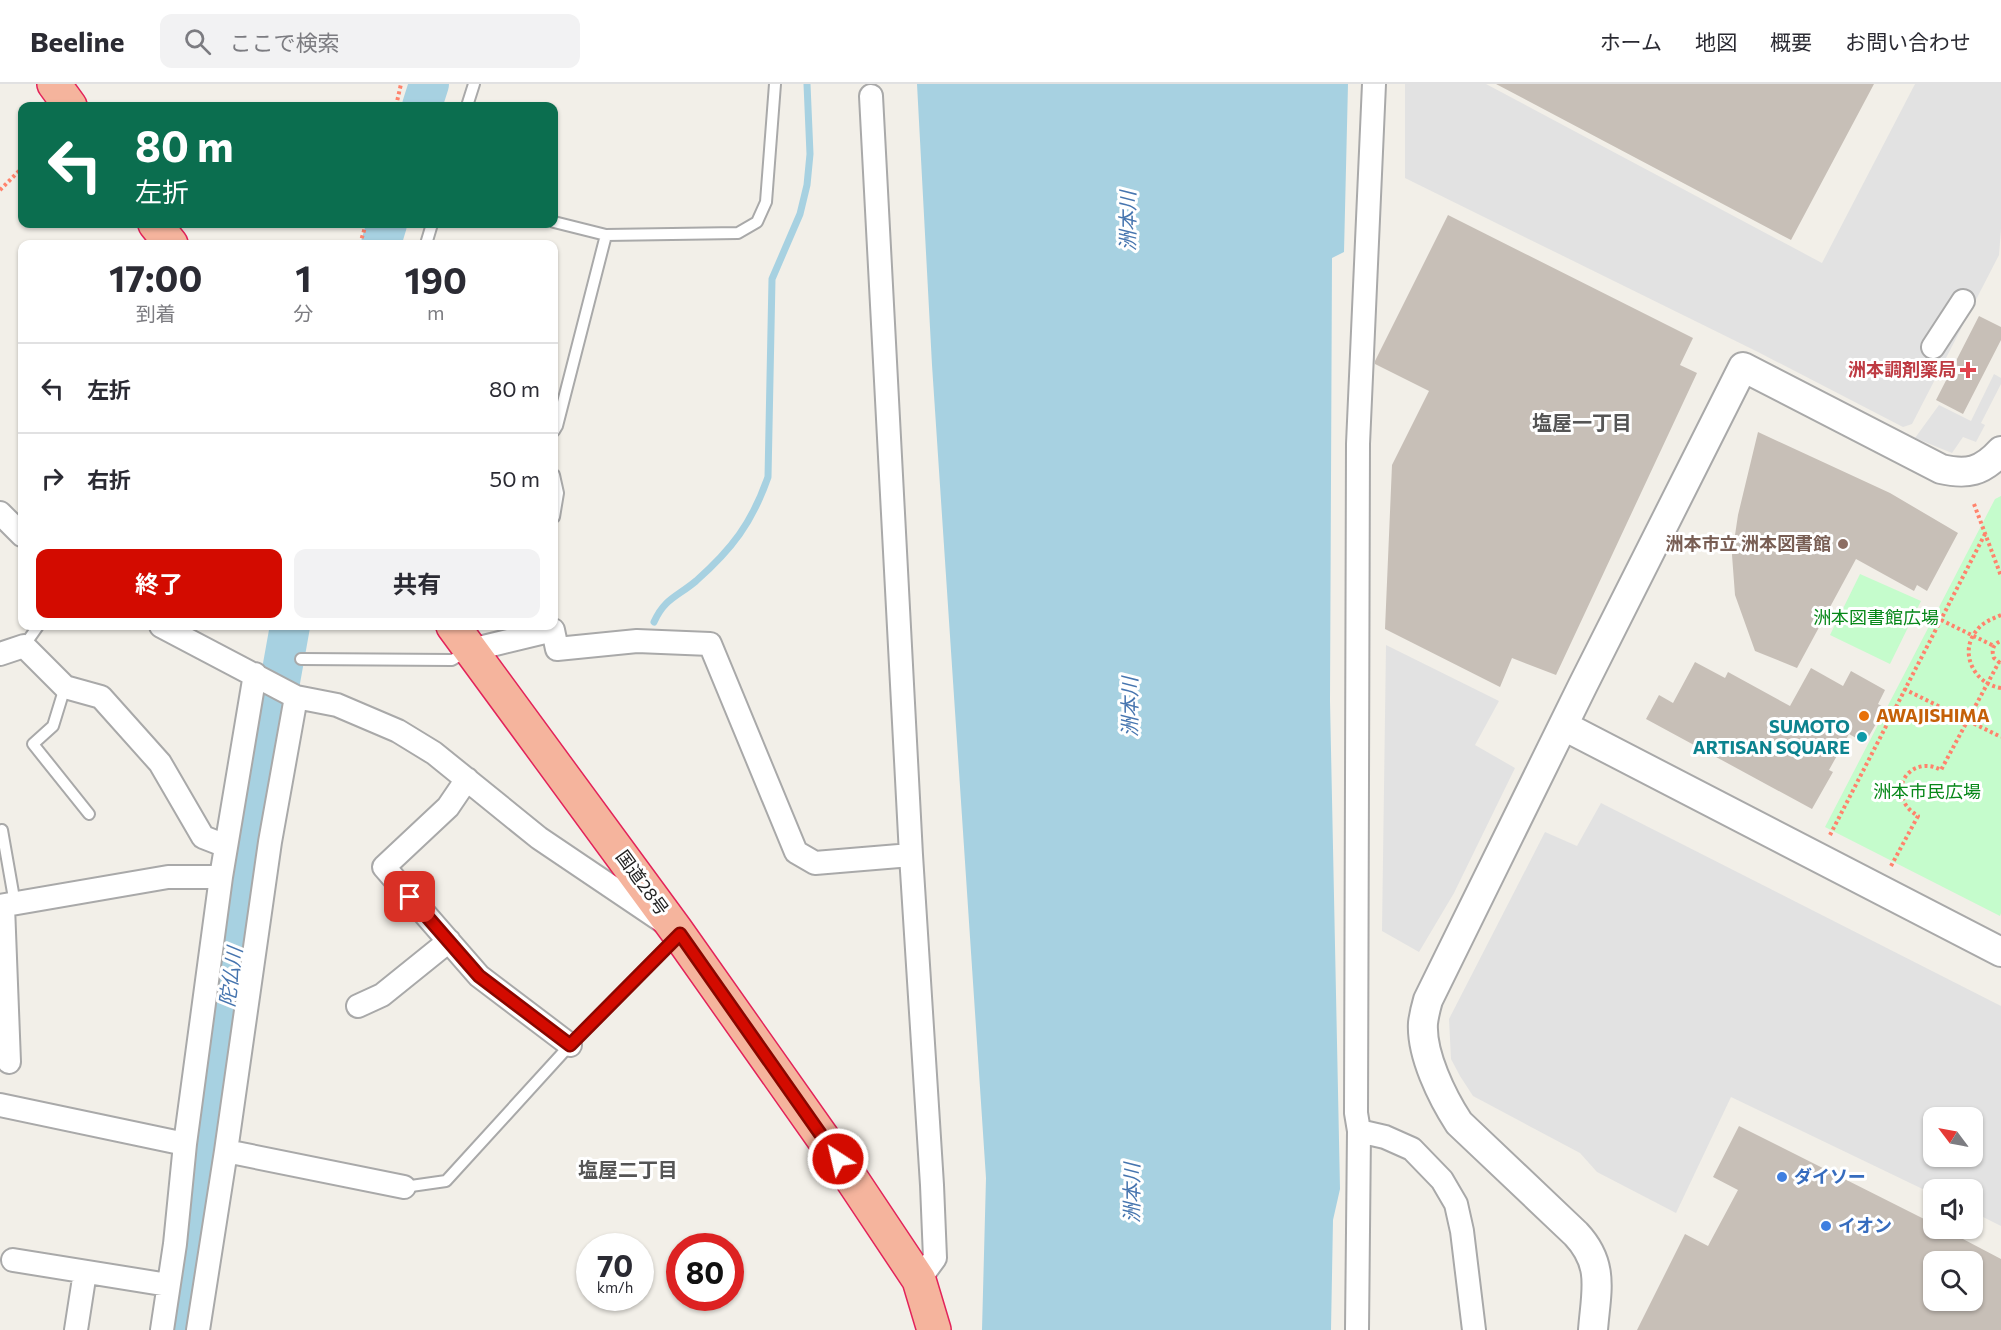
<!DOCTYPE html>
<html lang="ja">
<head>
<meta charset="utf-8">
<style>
	body { margin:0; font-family:Commissioner,"Noto Sans JP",sans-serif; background:#f2f2f3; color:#2b2b33; height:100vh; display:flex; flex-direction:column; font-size:22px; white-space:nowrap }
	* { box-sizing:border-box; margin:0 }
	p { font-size:20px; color:#7c7c81 }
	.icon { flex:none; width:33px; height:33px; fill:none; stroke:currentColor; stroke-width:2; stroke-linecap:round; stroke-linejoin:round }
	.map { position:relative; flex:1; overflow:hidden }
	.side { position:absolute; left:18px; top:156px; width:540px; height:390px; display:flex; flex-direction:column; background:#fff; border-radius:12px; box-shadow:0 2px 4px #0004 }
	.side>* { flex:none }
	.top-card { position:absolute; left:18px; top:18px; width:540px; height:126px; border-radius:12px; box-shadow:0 2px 4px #0004; background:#0b6e4f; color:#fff; overflow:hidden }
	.needle { width:39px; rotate:302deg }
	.buttons { position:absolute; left:1923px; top:1023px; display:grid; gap:12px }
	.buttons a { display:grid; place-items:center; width:60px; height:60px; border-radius:12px; background:#fff; box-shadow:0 2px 4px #0004; font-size:30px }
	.speed { position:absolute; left:576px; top:1149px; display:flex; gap:12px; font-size:30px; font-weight:700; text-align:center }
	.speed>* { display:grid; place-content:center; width:78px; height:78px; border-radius:50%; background:#fff; box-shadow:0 2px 4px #0004; line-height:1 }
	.speed small { font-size:15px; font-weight:400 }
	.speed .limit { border:9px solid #d22; background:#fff; color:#111 }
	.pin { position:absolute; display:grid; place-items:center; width:51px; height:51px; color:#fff; margin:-26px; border-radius:12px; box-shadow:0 3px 9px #0006 }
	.me { position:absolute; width:66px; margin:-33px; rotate:325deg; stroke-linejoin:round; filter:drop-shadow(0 0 4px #0008) }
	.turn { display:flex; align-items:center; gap:21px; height:126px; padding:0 18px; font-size:27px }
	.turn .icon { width:78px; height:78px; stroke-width:2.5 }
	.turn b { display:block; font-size:42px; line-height:51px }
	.eta { display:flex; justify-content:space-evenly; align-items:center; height:102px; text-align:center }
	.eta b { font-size:36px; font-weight:700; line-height:42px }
	.cta { display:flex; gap:12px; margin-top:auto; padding:12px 18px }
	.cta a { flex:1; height:69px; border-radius:12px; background:#d30b00; color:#fff; font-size:24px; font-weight:700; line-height:69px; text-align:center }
	.cta a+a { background:#f2f2f3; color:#2b2b33 }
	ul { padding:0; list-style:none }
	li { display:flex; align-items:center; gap:18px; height:90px; padding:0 18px; border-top:2px solid #e1e1e2 }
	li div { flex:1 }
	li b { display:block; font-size:22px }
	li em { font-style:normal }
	header { display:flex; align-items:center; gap:36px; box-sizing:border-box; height:84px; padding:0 30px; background:#fff; border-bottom:2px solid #e1e1e2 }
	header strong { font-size:28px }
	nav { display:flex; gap:33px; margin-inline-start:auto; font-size:21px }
	.search { width:420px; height:54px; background:#f2f2f3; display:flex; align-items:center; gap:15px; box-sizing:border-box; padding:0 21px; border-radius:12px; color:#7c7c81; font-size:22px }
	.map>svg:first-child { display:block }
	.park { fill:#c5fccc }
	.parking { fill:#e2e2e2; fill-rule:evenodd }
	.water { fill:#a7d1e1 }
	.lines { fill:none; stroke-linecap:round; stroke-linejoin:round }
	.stream { stroke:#a7d1e1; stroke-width:7 }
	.river { stroke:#a7d1e1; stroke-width:40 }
	.building { fill:#c7bfb7; fill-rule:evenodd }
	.service-casing { stroke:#a9a9a9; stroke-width:14 }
	.minor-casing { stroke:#a9a9a9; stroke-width:26 }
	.tertiary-casing { stroke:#a9a9a9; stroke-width:32 }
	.trunk-casing { stroke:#e3235a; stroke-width:36 }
	.path { stroke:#ff836c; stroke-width:4; stroke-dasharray:3 3; stroke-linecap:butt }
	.service { stroke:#fff; stroke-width:10 }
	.minor { stroke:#fff; stroke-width:22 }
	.tertiary { stroke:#fff; stroke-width:28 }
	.trunk { stroke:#f5b49d; stroke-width:33 }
	.route-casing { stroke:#890700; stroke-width:15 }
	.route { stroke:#d30b00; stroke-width:10 }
	.health-dot { fill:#e0444e; stroke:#fff; stroke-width:2 }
	.education-dot { fill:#8d6e63; stroke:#fff; stroke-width:2 }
	.food-dot { fill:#e8710a; stroke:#fff; stroke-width:2 }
	.culture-dot { fill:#0f9aa8; stroke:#fff; stroke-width:2 }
	.shop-dot { fill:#3f7fe0; stroke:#fff; stroke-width:2 }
	.labels { text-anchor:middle; stroke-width:6; stroke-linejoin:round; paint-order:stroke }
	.health-label { font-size:18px; font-weight:bold; fill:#be3a42; stroke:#fff; text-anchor:end }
	.education-label { font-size:18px; font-weight:bold; fill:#785e54; stroke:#fff; text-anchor:end }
	.park-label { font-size:18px; fill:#078819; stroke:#fff }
	.food-label { font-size:18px; font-weight:bold; fill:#c56008; stroke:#fff; text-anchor:start }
	.culture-label { font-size:18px; font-weight:bold; fill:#0d838f; stroke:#fff; text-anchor:end }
	.street-label { font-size:18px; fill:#222; stroke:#fff }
	.shop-label { font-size:18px; font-weight:bold; fill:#366cbe; stroke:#fff; text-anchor:start }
	.water-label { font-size:20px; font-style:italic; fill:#4675af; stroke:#fff }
	.neighbourhood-label { font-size:20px; font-weight:bold; fill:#555; stroke:#fff }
</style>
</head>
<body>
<header>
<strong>Beeline</strong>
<div class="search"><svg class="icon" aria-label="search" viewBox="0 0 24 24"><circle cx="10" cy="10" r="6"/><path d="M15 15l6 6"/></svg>ここで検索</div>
<nav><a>ホーム</a><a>地図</a><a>概要</a><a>お問い合わせ</a></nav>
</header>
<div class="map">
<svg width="2001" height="1246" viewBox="0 0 2001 1246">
	<rect width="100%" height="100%" fill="#f2efe8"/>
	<path class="park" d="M 2001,412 L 2001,829 L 2000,832 L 1825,743 L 1995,415 Z
		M 1860,490 L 1921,517 L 1890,580 L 1830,551 Z"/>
	<path class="parking" d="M 1405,0 L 1486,0 L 1822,179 L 1915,0 L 2001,0 L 2001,145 L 1999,171 L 1912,340 L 1903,343 L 1758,268 L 1405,94 Z
		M 1994,290 L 2001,294 L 2001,300 L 1981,339 L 1985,341 L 1976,358 L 1963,353 L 1952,369 L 1915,354 L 1939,321 L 1971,337 Z
		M 1386,561 L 1499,617 L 1475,661 L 1515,684 L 1454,809 L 1419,868 L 1382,847 Z
		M 1601,719 L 2001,922 L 2001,1142 L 1973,1128 L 1972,1106 L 1934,1106 L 1933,1110 L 1731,1013 L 1676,1129 L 1597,1088 L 1580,1069 L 1473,1012 L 1460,992 L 1451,975 L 1449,935 L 1545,748 L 1577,762 ZM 1934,1034 L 1972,1034 L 1972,1072 L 1934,1072 Z"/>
	<path class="water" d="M 917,0 L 1348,0 L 1344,168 L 1332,174 L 1330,617 L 1340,1105 L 1333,1136 L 1331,1246 L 982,1246 L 986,1094 L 932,281 Z"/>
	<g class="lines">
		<path class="stream" d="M 654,538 C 665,514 677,513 696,497 C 732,465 752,439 768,393 L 772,195 L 800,130 L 807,101 L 810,70 L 807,0"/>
		<path class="river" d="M 422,22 L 429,0
			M 381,160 L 387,140
			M 179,1246 L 248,776 L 290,542"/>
	</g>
	<path class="building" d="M 1496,0 L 1874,0 L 1791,156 Z
		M 1448,131 L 1693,254 L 1680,281 L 1697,289 L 1556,591 L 1512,574 L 1500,603 L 1385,545 L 1392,381 L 1429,307 L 1375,280 L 1375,277 Z
		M 1979,232 L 2001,243 L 2001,256 L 1963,330 L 1936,316 Z
		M 1758,348 L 1890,409 L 1958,449 L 1927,507 L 1917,501 L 1914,507 L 1856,475 L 1797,584 L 1755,567 L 1735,511 L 1732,471 L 1738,431 Z
		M 1695,578 L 1725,594 L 1728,588 L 1790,622 L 1811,584 L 1843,602 L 1851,587 L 1885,606 L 1878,620 L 1885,624 L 1865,659 L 1849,650 L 1829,686 L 1833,688 L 1812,725 L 1646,635 L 1659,611 L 1673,619 Z
		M 1739,1042 L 1934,1140 L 1934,1144 L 1942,1144 L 2001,1175 L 2001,1246 L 1637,1246 L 1685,1150 L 1708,1162 L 1738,1106 L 1713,1093 ZM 1934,1178 L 1972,1178 L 1972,1216 L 1934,1216 Z"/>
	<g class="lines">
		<g class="service-casing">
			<path id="service" d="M 467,22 L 474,0
				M 554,138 L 606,151 L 738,149 L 757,138 L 766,118 L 775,0
				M 426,160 L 432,140
				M 554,347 L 557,342 L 606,151
				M 554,391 L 558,409 L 554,433
				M 24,562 L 38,542
				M 301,575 L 452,576 L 468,567
				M 65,603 L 53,642 L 33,660 L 89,730
				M 2,746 L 15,820
				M 404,1103 L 446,1097 L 570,961 L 676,854"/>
		</g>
		<g class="minor-casing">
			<path id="minor" d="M 871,12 L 911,771 L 932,1101 L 935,1174 L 919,1196
				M 1933,263 L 1963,217
				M 0,429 L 22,451
				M 161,542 L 296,613 L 337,621 L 398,647 L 434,669 L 539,754 L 662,837
				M 471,566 L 553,546 L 557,565 L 637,557 L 710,560 L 796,768 L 815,779 L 911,771
				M 0,570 L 24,562 L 65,603 L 101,613 L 160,679 L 203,753 L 226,762
				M 467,695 L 448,723 L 384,783 L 479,892 L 570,961
				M 0,822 L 168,793 L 221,793
				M 3,822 L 9,978
				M 358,922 L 382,911 L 449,857
				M 0,1021 L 185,1060
				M 1359,1047 L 1385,1053 L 1412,1065 L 1442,1096 L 1456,1120 L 1462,1147 L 1474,1246
				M 226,1067 L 404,1103
				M 13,1176 L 168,1201
				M 76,1246 L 85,1188
				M 162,1246 L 175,1160 L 185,1060 L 221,793 L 255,590
				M 198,1246 L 226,1067 L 270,758 L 296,613
				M 1357,1246 L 1359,1047 L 1356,1029 L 1358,360 L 1374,0"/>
		</g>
		<g class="tertiary-casing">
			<path id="tertiary" d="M 1564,642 L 2001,868
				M 1593,1246 C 1596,1207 1605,1181 1576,1150 L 1459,1039 C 1442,1013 1421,970 1423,939 C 1424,931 1426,923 1428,916 L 1583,601 L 1743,283 L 1941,385 C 1967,391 1982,388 2001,367"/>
		</g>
		<g class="trunk-casing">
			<path id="trunk" d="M 54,0 L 70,22
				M 155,140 L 171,160
				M 453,542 L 676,846 L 851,1094 L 919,1196 L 934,1246"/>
		</g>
		<path class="path" d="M 396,22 L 401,0
			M 0,106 L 22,84
			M 360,160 L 366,140
			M 1974,420 L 2001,492
			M 2001,531 C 1992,535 1983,538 1977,546 C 1958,568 1974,600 2001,604
			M 1941,536 L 1994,562
			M 2000,579 L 1994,574 C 1991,566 1993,560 2001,557
			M 1904,605 L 2001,653
			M 1830,751 L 1985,450
			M 1891,782 L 1918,732 C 1882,710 1910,669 1941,686 L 1999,578"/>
		<use href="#service" class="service"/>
		<use href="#minor" class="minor"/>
		<use href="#tertiary" class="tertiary"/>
		<use href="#trunk" class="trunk"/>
	</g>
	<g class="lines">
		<g class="route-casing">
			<path id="route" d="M 410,813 L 479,892 L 570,961 L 680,850 L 838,1075"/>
		</g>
		<use href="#route" class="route"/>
	</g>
	<path class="health-dot" d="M1965 277h6v6h6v6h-6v6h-6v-6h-6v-6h6z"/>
	<circle class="education-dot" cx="1843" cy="460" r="6"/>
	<circle class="food-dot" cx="1864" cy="632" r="6"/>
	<circle class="culture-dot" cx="1862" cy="653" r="6"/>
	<g class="shop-dot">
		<circle cx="1782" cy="1093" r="6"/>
		<circle cx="1826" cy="1142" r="6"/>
	</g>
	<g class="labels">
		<g class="health-label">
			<text x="1956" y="292">洲本調剤薬局</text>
		</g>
		<g class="education-label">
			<text x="1831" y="466">洲本市立 洲本図書館</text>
		</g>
		<g class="park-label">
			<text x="1876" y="540">洲本図書館広場</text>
			<text x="1927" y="714">洲本市民広場</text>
		</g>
		<g class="food-label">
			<text x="1876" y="638">AWAJISHIMA</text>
		</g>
		<g class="culture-label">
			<text x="1850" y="649">SUMOTO<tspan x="1850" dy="21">ARTISAN SQUARE</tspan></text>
		</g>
		<g class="street-label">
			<text transform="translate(642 799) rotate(54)" y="6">国道28号</text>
		</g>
		<g class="shop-label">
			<text x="1794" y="1099">ダイソー</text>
			<text x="1838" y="1148">イオン</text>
		</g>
		<g class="water-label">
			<text transform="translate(1128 137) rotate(-90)" y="7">洲本川</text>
			<text transform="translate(1130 623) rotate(-90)" y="7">洲本川</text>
			<text transform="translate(231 893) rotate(-82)" y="7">陀仏川</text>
			<text transform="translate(1132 1109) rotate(-90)" y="7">洲本川</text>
		</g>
		<g class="neighbourhood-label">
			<text x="1582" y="346">塩屋一丁目</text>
			<text x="628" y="1093">塩屋二丁目</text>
		</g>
	</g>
</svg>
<div class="buttons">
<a><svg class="needle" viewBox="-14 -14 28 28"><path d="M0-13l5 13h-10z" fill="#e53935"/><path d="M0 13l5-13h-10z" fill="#7c7c81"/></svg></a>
<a><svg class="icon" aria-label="sound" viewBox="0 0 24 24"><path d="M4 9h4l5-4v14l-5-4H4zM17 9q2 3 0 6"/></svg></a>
<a><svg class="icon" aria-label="search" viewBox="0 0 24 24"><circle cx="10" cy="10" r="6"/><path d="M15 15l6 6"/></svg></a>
</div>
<div class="speed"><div>70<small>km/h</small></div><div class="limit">80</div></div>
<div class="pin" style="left:410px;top:813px;background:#d93025"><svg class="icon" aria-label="arrive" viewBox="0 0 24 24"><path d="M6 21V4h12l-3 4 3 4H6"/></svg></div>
<svg class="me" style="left:838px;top:1075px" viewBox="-20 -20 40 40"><circle r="17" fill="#d30b00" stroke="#fff" stroke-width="3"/><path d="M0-11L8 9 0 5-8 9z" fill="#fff"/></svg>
<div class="top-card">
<div class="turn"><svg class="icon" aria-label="left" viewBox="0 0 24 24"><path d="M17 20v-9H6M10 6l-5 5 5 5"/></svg><div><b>80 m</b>左折</div></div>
</div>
<section class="side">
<div class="eta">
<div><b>17:00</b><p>到着</p></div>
<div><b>1</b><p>分</p></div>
<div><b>190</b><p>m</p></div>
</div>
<ul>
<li><svg class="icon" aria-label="left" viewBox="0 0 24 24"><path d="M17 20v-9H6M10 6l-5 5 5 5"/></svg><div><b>左折</b></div><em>80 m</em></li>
<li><svg class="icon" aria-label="right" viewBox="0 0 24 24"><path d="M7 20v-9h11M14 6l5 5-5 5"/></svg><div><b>右折</b></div><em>50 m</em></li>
</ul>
<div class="cta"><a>終了</a><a>共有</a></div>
</section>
</div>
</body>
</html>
